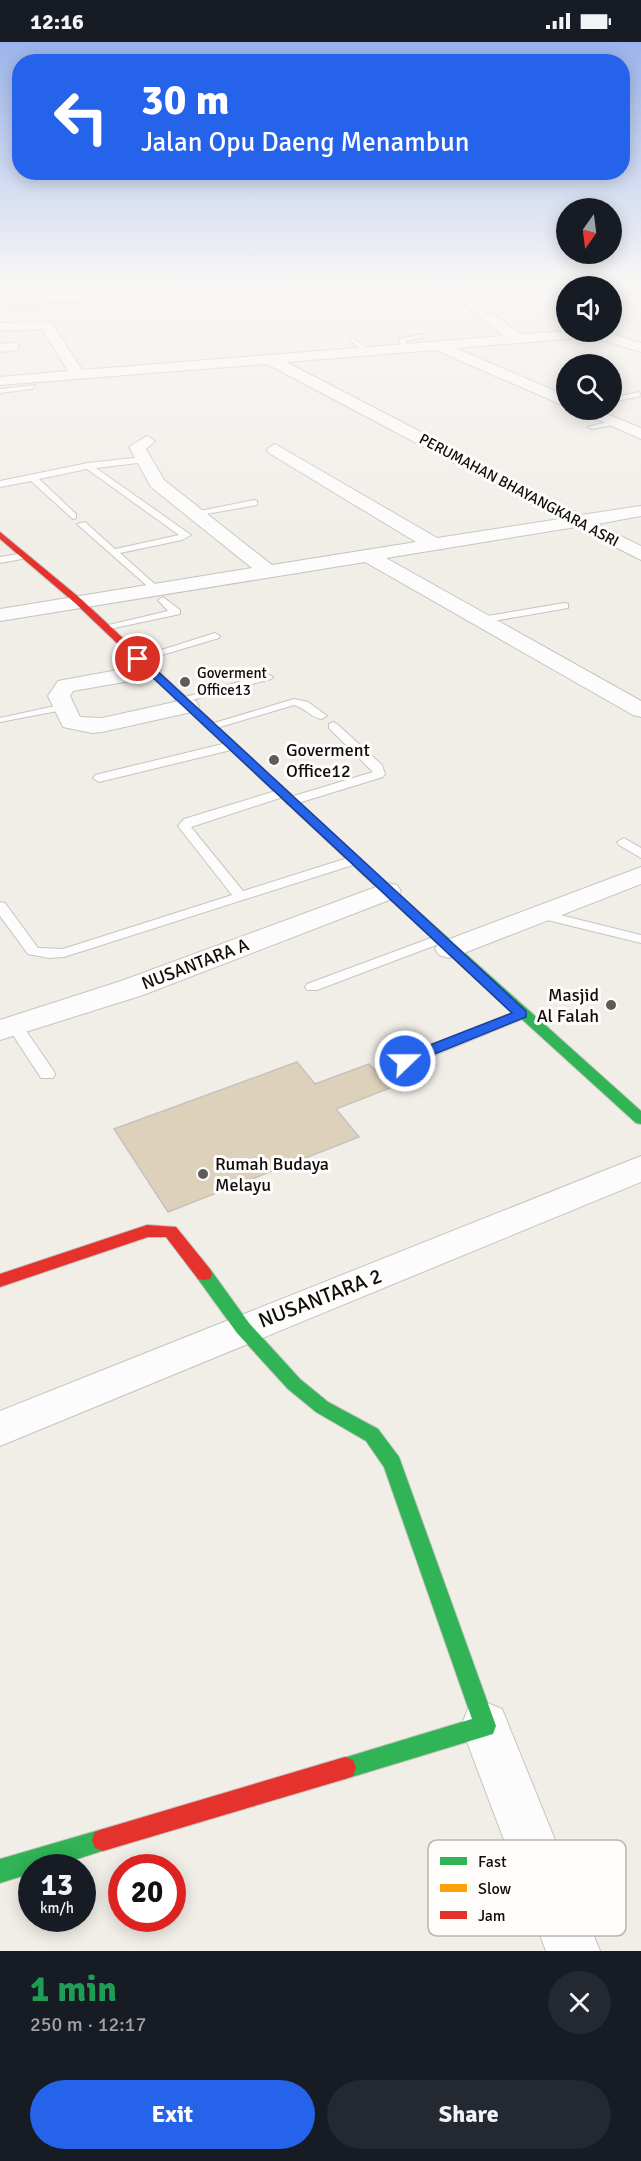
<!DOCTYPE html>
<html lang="en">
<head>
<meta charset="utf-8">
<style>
	body { margin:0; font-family:Signika,sans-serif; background:#242831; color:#f1f3f6; height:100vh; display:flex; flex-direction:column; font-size:22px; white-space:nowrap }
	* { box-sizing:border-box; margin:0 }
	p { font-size:20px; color:#9ea1a6 }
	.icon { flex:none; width:33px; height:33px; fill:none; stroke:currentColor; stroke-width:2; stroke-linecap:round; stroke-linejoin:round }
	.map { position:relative; height:1909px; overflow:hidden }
	.sheet { display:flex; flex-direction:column; background:#171b24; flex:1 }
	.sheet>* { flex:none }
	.banner { position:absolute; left:12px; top:12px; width:618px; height:126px; border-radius:24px; box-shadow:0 3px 15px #0003; background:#2563eb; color:#fff; overflow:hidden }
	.needle { width:39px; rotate:194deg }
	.fabs { position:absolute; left:556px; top:156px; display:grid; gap:12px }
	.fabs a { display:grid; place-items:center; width:66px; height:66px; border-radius:50%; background:#171b24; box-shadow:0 3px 15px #0003; font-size:30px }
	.speed { position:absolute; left:18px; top:1812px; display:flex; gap:12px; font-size:30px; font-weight:700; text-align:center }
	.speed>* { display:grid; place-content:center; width:78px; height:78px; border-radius:50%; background:#171b24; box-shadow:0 3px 15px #0003; line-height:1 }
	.speed small { font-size:15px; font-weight:400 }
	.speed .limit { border:9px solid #d22; background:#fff; color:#111 }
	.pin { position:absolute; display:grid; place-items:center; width:51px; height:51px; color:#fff; margin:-26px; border:3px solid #fff; border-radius:50%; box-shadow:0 2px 6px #0007 }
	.me { position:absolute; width:66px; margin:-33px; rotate:68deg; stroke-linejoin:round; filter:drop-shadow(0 0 4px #0008) }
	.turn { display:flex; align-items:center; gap:21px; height:126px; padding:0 30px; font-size:27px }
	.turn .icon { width:78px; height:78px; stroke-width:2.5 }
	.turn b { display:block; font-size:42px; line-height:51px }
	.round { display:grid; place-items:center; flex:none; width:63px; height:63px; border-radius:32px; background:#242831 }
	.summary { display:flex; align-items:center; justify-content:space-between; height:102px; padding:0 30px }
	h1 { font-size:36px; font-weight:700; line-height:45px; color:#1e9e55 }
	.cta { display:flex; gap:12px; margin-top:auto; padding:12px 30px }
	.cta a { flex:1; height:69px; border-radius:36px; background:#2563eb; color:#fff; font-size:24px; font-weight:700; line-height:69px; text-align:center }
	.cta a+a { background:#242831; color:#f1f3f6 }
	.status { display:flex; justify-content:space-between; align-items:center; height:42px; padding:0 30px; background:#171b24; direction:ltr }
	.status svg { height:16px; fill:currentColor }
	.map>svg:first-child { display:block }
	.building { fill:#ddd1bc; stroke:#c6c3be; stroke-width:1.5 }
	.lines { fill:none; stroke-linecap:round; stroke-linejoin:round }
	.lane-casing { stroke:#c6c4bf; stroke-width:2 }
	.street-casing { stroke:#c6c4bf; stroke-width:2 }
	.fast-casing { stroke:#c6c4bf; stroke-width:2 }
	.slow-casing { stroke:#c6c4bf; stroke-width:2 }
	.jam-casing { stroke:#c6c4bf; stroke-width:2 }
	.lane { fill:#fdfcfc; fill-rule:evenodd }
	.street { fill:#fdfcfc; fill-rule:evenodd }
	.fast { fill:#30b455; fill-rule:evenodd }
	.slow { fill:#ff9f0a; fill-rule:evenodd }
	.jam { fill:#e5322d; fill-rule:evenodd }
	.route { fill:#2563eb; stroke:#184099; stroke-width:1.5 }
	.poi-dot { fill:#5e5c58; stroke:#fefdfb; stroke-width:2 }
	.labels { text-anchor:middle; stroke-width:6; stroke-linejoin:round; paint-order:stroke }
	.far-street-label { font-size:15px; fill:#0f0d0a; stroke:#fefdfb }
	.far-poi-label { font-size:15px; fill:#0f0d0a; stroke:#fefdfb; text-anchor:start }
	.poi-label { font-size:18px; fill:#0f0d0a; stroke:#fefdfb; text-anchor:start }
	.street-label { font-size:18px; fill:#0f0d0a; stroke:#fefdfb }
	.near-street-label { font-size:21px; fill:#0f0d0a; stroke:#fefdfb }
	.key { fill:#fefdfb; stroke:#b6b5b3; stroke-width:1.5 }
	.key-label { font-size:16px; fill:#0f0d0a }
</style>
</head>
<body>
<div class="status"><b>12:16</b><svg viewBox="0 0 49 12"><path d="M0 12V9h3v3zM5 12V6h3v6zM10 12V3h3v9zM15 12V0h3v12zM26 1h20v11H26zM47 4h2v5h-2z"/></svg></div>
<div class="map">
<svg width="641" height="1909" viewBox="0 0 641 1909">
	<rect width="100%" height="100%" fill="#f1eee8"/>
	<path class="building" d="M 297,1020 L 315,1042 L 369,1022 L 390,1046 L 336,1067 L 359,1095 L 168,1170 L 114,1087 Z"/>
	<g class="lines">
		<g class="lane-casing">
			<path id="lane" d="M 422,292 L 424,295 L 405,299 L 408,306 L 402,307 L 399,297 Z
				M 350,297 L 354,297 L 371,309 L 365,310 L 350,299 Z
				M 35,343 L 32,347 L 0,351 L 0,347 Z
				M 639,350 L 641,354 L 612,360 L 612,356 Z
				M 614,378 L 617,378 L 617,382 L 592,387 L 588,385 Z
				M 143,415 L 147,418 L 146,420 L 96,426 L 191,493 L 182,498 L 120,511 L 158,545 L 158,549 L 154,550 L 77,482 L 85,480 L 115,507 L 179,493 L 87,427 L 39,437 L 76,472 L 76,476 L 73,477 L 31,439 L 0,445 L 0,439 L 88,421 Z
				M 254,458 L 257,459 L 257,463 L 195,474 L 190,471 Z
				M 24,511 L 27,512 L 27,516 L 0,521 L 0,515 Z
				M 163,555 L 180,568 L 180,572 L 105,588 L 100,585 L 168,569 L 158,558 Z
				M 564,561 L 568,562 L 568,566 L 482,581 L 477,578 L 482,575 Z
				M 215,591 L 220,594 L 219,596 L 138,620 L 133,617 Z
				M 267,632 L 273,635 L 271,637 L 181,661 L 175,658 Z
				M 294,657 L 308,660 L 327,674 L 321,677 C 311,675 305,666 294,663 L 210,688 L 204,684 Z
				M 64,662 L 70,665 L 68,667 L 0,680 L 0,676 Z
				M 333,680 L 337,682 L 382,723 L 385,732 L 383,735 L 295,762 L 287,762 L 287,756 L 373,730 L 329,686 L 329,682 Z
				M 231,700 L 237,704 L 235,707 L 99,740 L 93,736 L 95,733 Z
				M 282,747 L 286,748 L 286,754 L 191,785 L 243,849 L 354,814 L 361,818 L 359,821 L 64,915 L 49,916 L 28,912 L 0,874 L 0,860 L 5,861 L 38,906 L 63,907 L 232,853 L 178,784 L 184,777 Z
				M 624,796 L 641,806 L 641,816 L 619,803 L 617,800 Z
				M 540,868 L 641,893 L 641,901 L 535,875 L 533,872 L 535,869 Z
				M 439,893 L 446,897 L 444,900 L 317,948 L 307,948 L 305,945 L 307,942 Z
				M 522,967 L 530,972 L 527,975 L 411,1023 L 399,1023 L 397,1019 L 399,1015 Z
				M 15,979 L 20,980 L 53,1028 L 55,1032 L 53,1036 L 41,1036 L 7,984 Z"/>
		</g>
		<g class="street-casing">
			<path id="street" d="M 211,242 L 281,242 L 275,246 L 0,264 L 0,256 Z
				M 439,242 L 454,242 L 520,292 L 567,289 L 607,290 L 641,301 L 641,310 L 592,295 L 455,306 L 567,354 L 567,365 L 436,308 L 286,320 L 581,473 L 641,464 L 641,474 L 597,482 L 641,504 L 641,518 L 576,485 L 386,516 L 641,659 L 641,675 L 633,673 L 365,520 L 0,579 L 0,567 L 252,526 L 151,445 L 129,405 L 147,394 L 155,399 L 146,407 L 164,438 L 272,523 L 416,500 L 269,411 L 267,407 L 275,402 L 437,496 L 560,477 L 267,322 L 0,343 L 0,335 L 68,329 L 42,287 L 0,289 L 0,281 L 51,280 L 82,328 L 504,294 Z
				M 13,301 L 18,302 L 18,308 L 0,310 L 0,302 Z
				M 577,368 L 597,368 L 641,386 L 641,397 Z
				M 150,622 L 158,624 L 161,629 L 158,634 L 73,649 L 70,654 L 80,675 L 102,676 L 188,657 L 196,659 L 199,664 L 196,669 L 102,690 L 92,691 L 63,685 L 48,654 L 58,639 Z
				M 641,825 L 641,842 L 459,913 L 449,916 L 439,913 L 435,907 L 439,901 Z
				M 387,841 L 397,843 L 401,849 L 397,855 L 143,953 L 0,998 L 0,978 L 121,939 Z
				M 641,1114 L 641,1140 L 0,1404 L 0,1369 Z
				M 485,1660 L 502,1667 L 600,1909 L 546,1909 L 461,1684 L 468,1667 Z"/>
		</g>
		<g class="fast-casing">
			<path id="fast" d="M 375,833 L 379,834 L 641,1069 L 641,1082 L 636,1081 L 371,840 L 369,837 Z
				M 204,1226 L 210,1227 L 249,1281 L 300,1337 L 328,1360 L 378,1387 L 399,1415 L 496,1684 L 493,1692 L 345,1737 L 337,1734 L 334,1726 L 337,1718 L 472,1677 L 384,1425 L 366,1399 L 316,1370 L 288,1347 L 237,1291 L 198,1237 L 196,1232 L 198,1227 Z
				M 103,1787 L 111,1790 L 114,1798 L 111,1806 L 50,1826 L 32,1826 L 32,1831 L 0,1841 L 0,1817 Z"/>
		</g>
		<g class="slow-casing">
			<path id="slow" d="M 167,640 L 171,641 L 379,834 L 381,837 L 379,840 L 371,840 L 163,645 L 163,641 Z"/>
		</g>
		<g class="jam-casing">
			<path id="jam" d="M 0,490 L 81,557 L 171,641 L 171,645 L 163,645 L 75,561 L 0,497 Z
				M 147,1183 L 176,1185 L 210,1227 L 212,1232 L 210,1237 L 204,1238 L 198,1237 L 166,1195 L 148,1195 L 0,1245 L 0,1232 Z
				M 345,1715 L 353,1718 L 356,1726 L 353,1734 L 345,1737 L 103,1809 L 95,1806 L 92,1798 L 95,1790 L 103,1787 Z"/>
		</g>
		<use href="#lane" class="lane"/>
		<use href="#street" class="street"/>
		<use href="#fast" class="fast"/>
		<use href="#slow" class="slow"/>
		<use href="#jam" class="jam"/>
	</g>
	<linearGradient id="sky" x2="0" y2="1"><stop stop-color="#9bb4eb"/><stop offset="0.47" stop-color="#f9f7f5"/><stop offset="1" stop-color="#f9f7f5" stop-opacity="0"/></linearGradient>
	<rect width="641" height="510" fill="url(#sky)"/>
	<path class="route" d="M 135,615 L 142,615 L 526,969 L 526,975 L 410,1022 L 399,1022 L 397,1019 L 399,1015 L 512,971 L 135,619 Z"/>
	<g class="poi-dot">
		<circle cx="185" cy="640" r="6"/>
		<circle cx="274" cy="718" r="6"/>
		<circle cx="611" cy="963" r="6"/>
		<circle cx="203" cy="1132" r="6"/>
	</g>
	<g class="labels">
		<g class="far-street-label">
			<text transform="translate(519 448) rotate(28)" y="5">PERUMAHAN BHAYANGKARA ASRI</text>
		</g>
		<g class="far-poi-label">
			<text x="197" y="636">Goverment<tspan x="197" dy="17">Office13</tspan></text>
		</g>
		<g class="poi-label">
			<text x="286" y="714">Goverment<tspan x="286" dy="21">Office12</tspan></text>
			<text x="599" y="959" text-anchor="end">Masjid<tspan x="599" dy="21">Al Falah</tspan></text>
			<text x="215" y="1128">Rumah Budaya<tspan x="215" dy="21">Melayu</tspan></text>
		</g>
		<g class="street-label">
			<text transform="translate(195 922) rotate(-21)" y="6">NUSANTARA A</text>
		</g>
		<g class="near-street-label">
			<text transform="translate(320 1256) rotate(-21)" y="7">NUSANTARA 2</text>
		</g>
	</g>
	<rect x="428" y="1798" width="198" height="96" rx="9" class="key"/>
	<rect x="440" y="1815" width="27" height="8" fill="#30b455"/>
	<rect x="440" y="1842" width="27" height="8" fill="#ff9f0a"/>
	<rect x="440" y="1869" width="27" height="8" fill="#e5322d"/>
	<g class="key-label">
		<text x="478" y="1825">Fast</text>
		<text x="478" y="1852">Slow</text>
		<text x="478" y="1879">Jam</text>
	</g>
</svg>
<div class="fabs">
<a><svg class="needle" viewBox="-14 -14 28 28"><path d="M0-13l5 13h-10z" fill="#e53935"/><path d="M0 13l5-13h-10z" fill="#9ea1a6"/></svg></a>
<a><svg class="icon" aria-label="sound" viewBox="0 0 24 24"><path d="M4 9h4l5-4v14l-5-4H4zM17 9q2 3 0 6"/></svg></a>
<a><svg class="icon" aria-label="search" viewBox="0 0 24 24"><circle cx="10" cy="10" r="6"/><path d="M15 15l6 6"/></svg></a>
</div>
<div class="speed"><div>13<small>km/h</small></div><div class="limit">20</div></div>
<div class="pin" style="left:138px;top:617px;background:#d93025"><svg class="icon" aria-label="arrive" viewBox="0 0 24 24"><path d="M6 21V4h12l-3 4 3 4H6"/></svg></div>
<svg class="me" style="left:405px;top:1019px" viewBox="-20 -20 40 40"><circle r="17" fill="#2563eb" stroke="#fff" stroke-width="3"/><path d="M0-11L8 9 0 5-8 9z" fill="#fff"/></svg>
<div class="banner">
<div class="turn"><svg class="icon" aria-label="left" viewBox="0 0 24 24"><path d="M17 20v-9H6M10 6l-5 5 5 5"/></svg><div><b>30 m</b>Jalan Opu Daeng Menambun</div></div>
</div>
</div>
<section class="sheet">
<div class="summary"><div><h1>1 min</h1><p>250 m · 12:17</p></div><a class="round"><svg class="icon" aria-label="close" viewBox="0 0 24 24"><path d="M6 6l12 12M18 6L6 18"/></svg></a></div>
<div class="cta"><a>Exit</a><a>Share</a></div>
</section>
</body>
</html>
